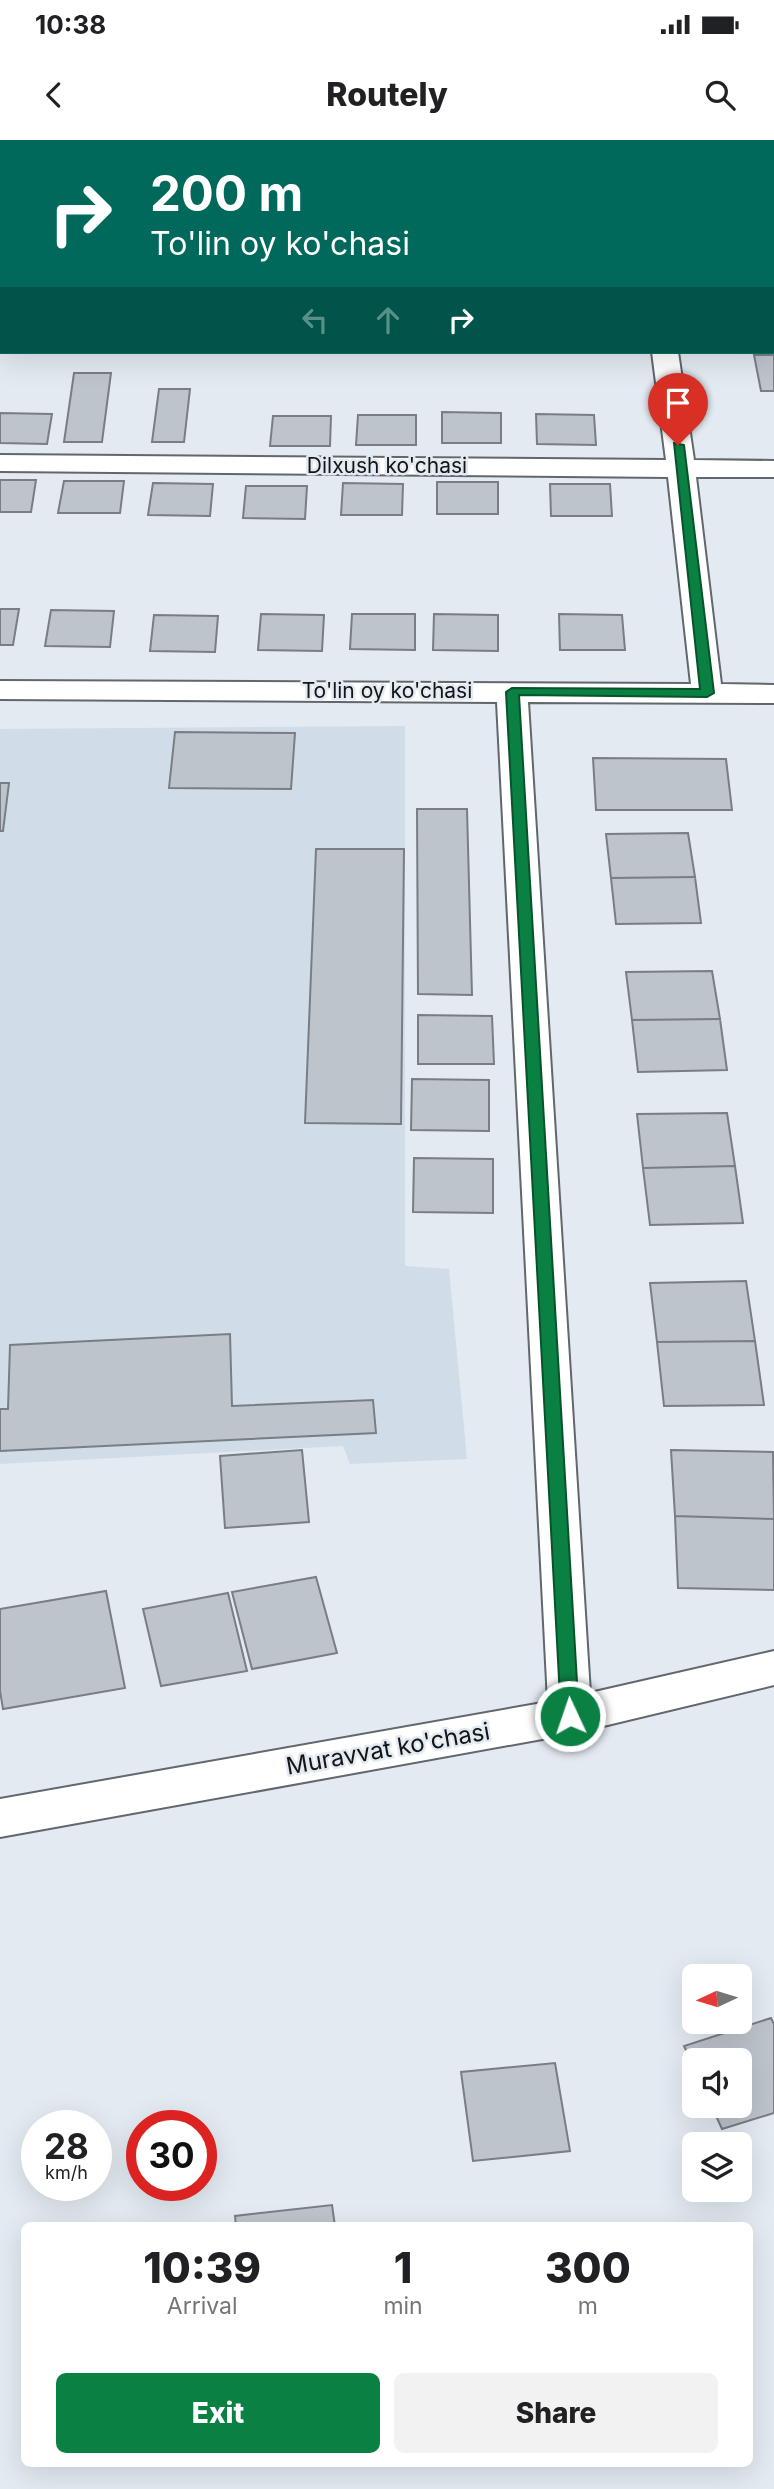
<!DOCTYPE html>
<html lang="en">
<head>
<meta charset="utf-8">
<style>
	body { margin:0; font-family:Inter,sans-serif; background:#f2f2f2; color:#202124; height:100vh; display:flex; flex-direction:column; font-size:26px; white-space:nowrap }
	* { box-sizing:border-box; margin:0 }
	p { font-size:23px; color:#757577 }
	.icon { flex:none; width:38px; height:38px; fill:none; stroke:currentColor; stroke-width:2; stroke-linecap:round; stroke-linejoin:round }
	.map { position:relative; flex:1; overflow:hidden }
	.side { position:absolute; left:21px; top:2082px; width:732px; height:245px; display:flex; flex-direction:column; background:#fff; border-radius:10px; box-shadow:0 7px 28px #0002 }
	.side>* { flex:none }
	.guide { position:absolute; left:0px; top:0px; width:775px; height:214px; box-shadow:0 7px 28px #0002; background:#00695c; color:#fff; overflow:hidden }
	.needle { width:46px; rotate:266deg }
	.tools { position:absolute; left:682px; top:1824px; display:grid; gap:14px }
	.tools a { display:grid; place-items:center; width:70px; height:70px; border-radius:10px; background:#fff; box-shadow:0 7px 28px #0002; font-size:35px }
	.speed { position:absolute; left:21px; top:1970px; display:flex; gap:14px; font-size:35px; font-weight:700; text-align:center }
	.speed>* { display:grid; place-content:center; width:91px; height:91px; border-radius:50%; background:#fff; box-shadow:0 7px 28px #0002; line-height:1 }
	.speed small { font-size:18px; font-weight:400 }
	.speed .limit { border:10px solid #d22; background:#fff; color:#111 }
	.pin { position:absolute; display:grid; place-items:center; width:60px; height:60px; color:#fff; margin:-72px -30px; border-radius:50% 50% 50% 0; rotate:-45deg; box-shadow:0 0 7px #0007 }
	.pin .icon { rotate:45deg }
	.me { position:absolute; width:77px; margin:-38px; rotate:357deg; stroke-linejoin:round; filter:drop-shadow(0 0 5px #0008) }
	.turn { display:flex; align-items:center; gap:24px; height:147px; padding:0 35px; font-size:32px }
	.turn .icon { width:91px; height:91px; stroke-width:2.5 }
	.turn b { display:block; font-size:49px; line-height:60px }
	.lanes { display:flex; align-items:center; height:66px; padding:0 35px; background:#0003; justify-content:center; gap:35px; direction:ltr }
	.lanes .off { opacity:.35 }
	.eta { display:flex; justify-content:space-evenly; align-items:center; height:119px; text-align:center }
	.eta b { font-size:42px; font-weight:800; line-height:49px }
	.action { display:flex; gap:14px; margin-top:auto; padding:14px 35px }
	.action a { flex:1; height:80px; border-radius:10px; background:#0b8043; color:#fff; font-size:28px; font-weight:800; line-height:80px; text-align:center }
	.action a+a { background:#f2f2f2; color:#202124 }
	.status { display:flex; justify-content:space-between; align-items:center; height:49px; padding:0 35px; background:#fff; direction:ltr }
	.status svg { height:19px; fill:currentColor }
	header { display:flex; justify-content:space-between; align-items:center; height:91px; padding:0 35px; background:#fff; font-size:32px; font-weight:800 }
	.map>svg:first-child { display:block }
	.built { fill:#d0dde9 }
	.building { fill:#bdc4cb; stroke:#787e84; stroke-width:2 }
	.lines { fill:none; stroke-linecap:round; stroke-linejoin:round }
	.minor-casing { stroke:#61676d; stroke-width:4 }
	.minor { fill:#fff; fill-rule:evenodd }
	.route { fill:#0b8043; stroke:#07532c; stroke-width:2 }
	.labels { text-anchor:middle; stroke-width:5; stroke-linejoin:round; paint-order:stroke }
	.far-street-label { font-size:21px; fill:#131518; stroke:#e3eaf1 }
	.street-label { font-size:24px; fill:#131518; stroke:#e3eaf1 }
</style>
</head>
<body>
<div class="status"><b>10:38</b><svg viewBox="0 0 49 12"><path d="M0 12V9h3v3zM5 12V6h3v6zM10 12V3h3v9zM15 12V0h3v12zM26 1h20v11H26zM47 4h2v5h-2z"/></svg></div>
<header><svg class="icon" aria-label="back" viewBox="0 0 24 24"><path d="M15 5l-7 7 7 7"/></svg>Routely<svg class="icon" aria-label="search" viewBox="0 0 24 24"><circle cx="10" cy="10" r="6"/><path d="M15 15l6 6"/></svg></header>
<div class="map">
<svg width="774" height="2349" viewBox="0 0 774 2349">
	<rect width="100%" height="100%" fill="#e3eaf1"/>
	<path class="built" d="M 405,586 L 405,1126 L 449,1129 L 467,1319 L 350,1324 L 343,1306 L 0,1324 L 0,589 Z"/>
	<path class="building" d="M 754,215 L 774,215 L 774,251 L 761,251 Z
		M 74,233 L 111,233 L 102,302 L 64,302 Z
		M 159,249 L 190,249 L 184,302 L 152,302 Z
		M 442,272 L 501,273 L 501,303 L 442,303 Z
		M 0,273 L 52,274 L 47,304 L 0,303 Z
		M 536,274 L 594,275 L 596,305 L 537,304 Z
		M 358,275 L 416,275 L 416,305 L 356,305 Z
		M 273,276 L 331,276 L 330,306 L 270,306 Z
		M 0,340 L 36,340 L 31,372 L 0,372 Z
		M 64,341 L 124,341 L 120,373 L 58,373 Z
		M 437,342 L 498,342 L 498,374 L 437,374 Z
		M 153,343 L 213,344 L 210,376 L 148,375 Z
		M 343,343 L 403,344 L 402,375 L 341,375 Z
		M 550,344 L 610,344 L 612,376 L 551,376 Z
		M 246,346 L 307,346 L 305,379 L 243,378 Z
		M 0,469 L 19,469 L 13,505 L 0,505 Z
		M 51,470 L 114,471 L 110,507 L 45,506 Z
		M 261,474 L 324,475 L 322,511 L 258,510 Z
		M 352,474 L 415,474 L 415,510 L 350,509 Z
		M 434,474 L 498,475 L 498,511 L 433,510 Z
		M 559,474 L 622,475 L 625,510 L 560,510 Z
		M 154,475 L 218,476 L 215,512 L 150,511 Z
		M 175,592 L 295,593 L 291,649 L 169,648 Z
		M 593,618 L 726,619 L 732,670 L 596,670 Z
		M 0,643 L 9,643 L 3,691 L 0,691 Z
		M 417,669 L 467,669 L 472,855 L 418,854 Z
		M 688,693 L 695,737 L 611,738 L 606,694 Z
		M 316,709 L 404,709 L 401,984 L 305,983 Z
		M 695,737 L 701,783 L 616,784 L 611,738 Z
		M 712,831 L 720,879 L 632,880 L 626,832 Z
		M 418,875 L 492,876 L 494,924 L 418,924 Z
		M 720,879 L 727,930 L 638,932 L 632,880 Z
		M 412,939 L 489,940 L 489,991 L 411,990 Z
		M 727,973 L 735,1026 L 643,1028 L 637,974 Z
		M 414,1018 L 493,1019 L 493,1073 L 413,1072 Z
		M 735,1026 L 743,1083 L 650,1085 L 643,1028 Z
		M 746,1141 L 755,1201 L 657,1202 L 650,1143 Z
		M 230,1194 L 232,1266 L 373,1260 L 376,1293 L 0,1311 L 0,1269 L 8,1269 L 10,1205 Z
		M 755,1201 L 764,1265 L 664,1266 L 657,1202 Z
		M 302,1310 L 309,1382 L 225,1388 L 220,1316 Z
		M 671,1310 L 773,1312 L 774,1379 L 675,1376 Z
		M 675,1376 L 774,1379 L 774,1450 L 678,1448 Z
		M 316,1437 L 337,1513 L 252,1529 L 232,1452 Z
		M 106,1451 L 125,1548 L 3,1569 L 0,1551 L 0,1469 Z
		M 228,1453 L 247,1531 L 161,1546 L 143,1469 Z
		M 771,1878 L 774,1884 L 774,1973 L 722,1989 L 711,1965 L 740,1965 L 740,1920 L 695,1920 L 695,1930 L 684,1906 Z
		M 555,1923 L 570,2011 L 473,2021 L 461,1932 Z
		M 332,2065 L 335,2086 L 236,2086 L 235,2076 Z"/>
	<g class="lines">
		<g class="minor-casing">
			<path id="minor" d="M 492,0 L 774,0 L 774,8 L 774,2 Z
				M 0,141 L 2,141 L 2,157 L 0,157 Z
				M 652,212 L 678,212 L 694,320 L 774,321 L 774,337 L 696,337 L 721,544 L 774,545 L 774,563 L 528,562 L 590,1553 L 774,1511 L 774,1545 L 570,1594 L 0,1697 L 0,1659 L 548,1562 L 497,562 L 0,559 L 0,541 L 691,544 L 668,337 L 0,331 L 0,315 L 666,320 Z"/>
		</g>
		<use href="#minor" class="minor"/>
	</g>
	<path class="route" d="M 674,303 L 684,305 L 714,553 L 707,557 L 519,555 L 579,1576 L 577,1582 L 570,1584 L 564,1582 L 561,1576 L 506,552 L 512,548 L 700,549 Z"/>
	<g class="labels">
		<g class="far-street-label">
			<text x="387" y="333">Dilxush ko'chasi</text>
			<text x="387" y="558">To'lin oy ko'chasi</text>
		</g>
		<g class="street-label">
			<text transform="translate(388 1609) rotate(-10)" y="8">Muravvat ko'chasi</text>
		</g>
	</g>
</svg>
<div class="tools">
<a><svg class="needle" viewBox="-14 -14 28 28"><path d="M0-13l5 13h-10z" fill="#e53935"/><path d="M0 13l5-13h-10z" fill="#757577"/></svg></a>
<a><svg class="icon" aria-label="sound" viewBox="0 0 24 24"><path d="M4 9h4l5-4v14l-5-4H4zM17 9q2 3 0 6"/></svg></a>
<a><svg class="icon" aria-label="layers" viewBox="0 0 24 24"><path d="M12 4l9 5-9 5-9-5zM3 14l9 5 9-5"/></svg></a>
</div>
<div class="speed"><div>28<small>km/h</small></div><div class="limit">30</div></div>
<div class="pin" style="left:678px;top:305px;background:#d93025"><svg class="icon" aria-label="arrive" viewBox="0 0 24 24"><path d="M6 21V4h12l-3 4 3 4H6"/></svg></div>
<svg class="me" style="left:570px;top:1576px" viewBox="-20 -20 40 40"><circle r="17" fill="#0b8043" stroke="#fff" stroke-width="3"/><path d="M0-11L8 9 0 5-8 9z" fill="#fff"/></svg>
<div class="guide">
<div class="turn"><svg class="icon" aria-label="right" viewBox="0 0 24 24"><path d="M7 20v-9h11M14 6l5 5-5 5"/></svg><div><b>200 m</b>To'lin oy ko'chasi</div></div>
<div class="lanes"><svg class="icon off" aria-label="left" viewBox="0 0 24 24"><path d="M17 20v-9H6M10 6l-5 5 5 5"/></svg><svg class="icon off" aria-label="ahead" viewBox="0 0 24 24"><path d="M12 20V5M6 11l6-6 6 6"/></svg><svg class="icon" aria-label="right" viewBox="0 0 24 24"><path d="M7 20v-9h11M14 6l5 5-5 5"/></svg></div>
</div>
<section class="side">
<div class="eta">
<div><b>10:39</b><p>Arrival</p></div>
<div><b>1</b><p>min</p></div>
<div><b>300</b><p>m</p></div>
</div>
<div class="action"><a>Exit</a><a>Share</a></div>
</section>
</div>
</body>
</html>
